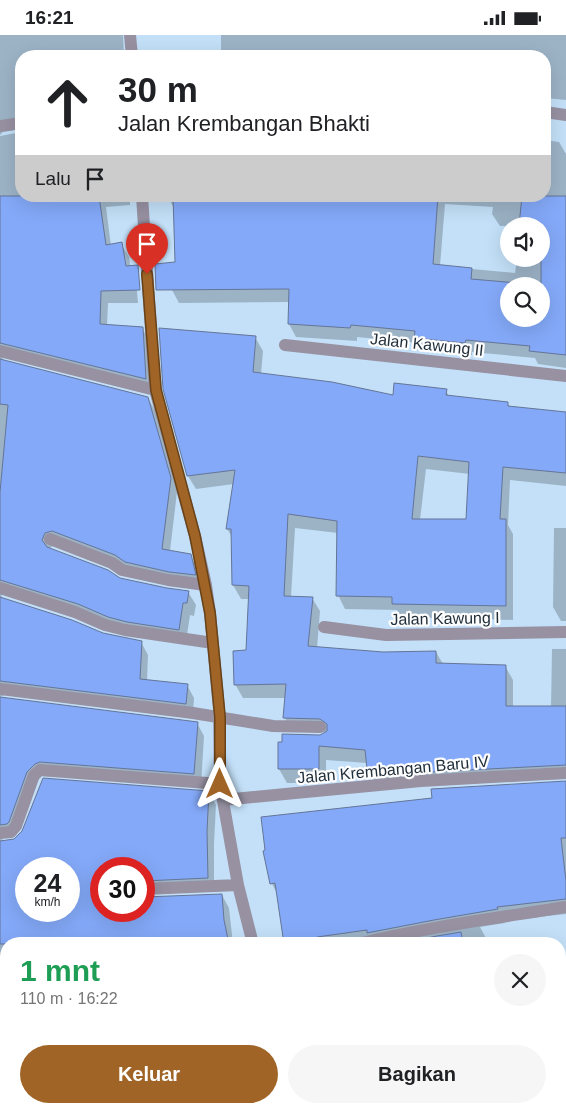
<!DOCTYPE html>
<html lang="id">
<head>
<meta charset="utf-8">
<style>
	body { margin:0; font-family:Arial,sans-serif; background:#f6f6f6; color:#202124; height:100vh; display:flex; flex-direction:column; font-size:19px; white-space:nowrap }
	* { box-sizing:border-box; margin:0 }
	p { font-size:16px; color:#757577 }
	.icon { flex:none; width:28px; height:28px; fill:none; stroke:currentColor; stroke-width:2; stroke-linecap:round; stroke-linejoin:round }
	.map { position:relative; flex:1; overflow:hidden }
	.sheet { position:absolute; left:0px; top:902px; width:566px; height:176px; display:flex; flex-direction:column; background:#fff; border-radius:20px 20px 0 0; box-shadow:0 5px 20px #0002 }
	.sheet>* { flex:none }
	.top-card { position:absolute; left:15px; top:15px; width:536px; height:152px; border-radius:20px; box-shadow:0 5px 20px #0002; background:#fff; color:#202124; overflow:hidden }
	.tools { position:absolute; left:500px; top:182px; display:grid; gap:10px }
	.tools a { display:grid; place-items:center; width:50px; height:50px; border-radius:50%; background:#fff; box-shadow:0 5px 20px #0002; font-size:25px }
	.speed { position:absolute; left:15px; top:822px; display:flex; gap:10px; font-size:25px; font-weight:700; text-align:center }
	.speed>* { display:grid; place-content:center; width:65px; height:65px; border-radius:50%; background:#fff; box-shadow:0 5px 20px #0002; line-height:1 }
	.speed small { font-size:12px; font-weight:400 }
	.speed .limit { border:8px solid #d22; background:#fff; color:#111 }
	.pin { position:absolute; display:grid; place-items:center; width:42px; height:42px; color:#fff; margin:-51px -21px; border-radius:50% 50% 50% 0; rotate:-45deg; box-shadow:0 0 5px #0007 }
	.pin .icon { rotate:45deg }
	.me { position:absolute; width:55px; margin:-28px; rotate:0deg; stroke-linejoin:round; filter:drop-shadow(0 0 4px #0008) }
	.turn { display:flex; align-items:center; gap:18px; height:105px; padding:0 20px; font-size:22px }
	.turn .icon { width:65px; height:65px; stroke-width:2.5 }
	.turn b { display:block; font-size:35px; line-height:42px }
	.then { display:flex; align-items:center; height:48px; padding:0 20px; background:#0003; gap:10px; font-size:19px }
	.round { display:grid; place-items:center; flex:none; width:52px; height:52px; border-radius:26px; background:#f6f6f6 }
	.head { display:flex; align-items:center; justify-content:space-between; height:85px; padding:0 20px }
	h1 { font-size:30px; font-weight:700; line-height:38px; color:#1e9e55 }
	.primary-button { display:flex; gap:10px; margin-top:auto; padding:10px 20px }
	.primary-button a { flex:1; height:58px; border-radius:30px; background:#a06526; color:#fff; font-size:20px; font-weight:700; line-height:58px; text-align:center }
	.primary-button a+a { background:#f6f6f6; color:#202124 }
	.status { display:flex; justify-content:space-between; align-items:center; height:35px; padding:0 25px; background:#fff; direction:ltr }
	.status svg { height:14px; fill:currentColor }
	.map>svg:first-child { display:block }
	.shadow { fill:#0003; fill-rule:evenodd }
	.building { fill:#84a9f8; stroke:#647598; fill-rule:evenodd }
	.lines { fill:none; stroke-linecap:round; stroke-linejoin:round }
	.minor { stroke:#9791a2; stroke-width:12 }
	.route-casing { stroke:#684219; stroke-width:12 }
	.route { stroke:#a06526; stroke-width:9 }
	.labels { text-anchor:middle; stroke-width:4.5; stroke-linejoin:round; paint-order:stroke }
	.street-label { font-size:16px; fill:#212f3b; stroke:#fdfdfd }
</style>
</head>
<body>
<div class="status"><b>16:21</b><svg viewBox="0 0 49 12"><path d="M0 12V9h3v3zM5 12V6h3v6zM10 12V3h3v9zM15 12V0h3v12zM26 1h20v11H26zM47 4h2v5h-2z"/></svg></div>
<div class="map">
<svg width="566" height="1078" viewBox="0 0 566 1078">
	<rect width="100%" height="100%" fill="#c3e0f8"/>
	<path class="shadow" d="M 0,0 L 123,0 L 124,21 L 21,21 L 21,94 L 3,97 L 0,100 Z
		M 221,0 L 566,0 L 566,65 L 545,63 L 545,21 L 184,21 L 184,18 L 221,16 Z
		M 21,97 L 21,161 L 130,161 L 130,170 L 106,172 L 111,211 L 121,209 L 129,222 L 131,236 L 136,245 L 138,268 L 108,268 L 107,290 L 142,293 L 149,306 L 153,357 L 5,321 L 0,326 L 148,363 L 155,376 L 177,457 L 170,516 L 190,520 L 197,533 L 202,553 L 52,511 L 50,514 L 119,544 L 188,557 L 196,570 L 194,581 L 190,580 L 186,607 L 2,559 L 1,563 L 102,599 L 141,607 L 148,620 L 147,646 L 187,650 L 194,663 L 193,681 L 9,658 L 0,662 L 0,101 Z
		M 545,105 L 559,107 L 566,119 L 566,333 L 538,329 L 535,323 L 472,317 L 472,320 L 423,316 L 418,308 L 357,302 L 357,306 L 296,302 L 289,289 L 290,267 L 179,268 L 172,255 L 176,228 L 175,175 L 170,166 L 170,161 L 545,161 ZM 445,169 L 493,172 L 492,179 L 500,191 L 541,191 L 541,224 L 517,224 L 515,238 L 440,231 ZM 509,251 L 541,251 L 541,284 L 509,284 Z
		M 255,302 L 263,316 L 261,339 L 394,361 L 446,355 L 449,362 L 507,368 L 510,372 L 566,378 L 566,451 L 510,445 L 508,490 L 513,499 L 513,585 L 401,582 L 397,575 L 345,574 L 338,560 L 338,498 L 295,493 L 291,562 L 312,563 L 320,576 L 317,613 L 383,618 L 436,617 L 443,629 L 505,631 L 513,645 L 513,672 L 551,672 L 552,614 L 566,614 L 566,744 L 376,748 L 368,734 L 367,728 L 326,725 L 326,748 L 287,748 L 279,734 L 279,709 L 321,701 L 328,697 L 293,696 L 285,683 L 286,663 L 243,663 L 235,649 L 247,617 L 250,564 L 241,564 L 233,550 L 233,503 L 227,494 L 234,449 L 196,454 L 188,441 ZM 426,434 L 470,439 L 467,485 L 420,485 Z
		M 554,493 L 566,493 L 566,586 L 561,586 L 553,572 Z
		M 0,663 L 197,688 L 204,701 L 201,751 L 42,741 L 33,750 L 1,807 L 209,758 L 216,770 L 214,809 L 214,856 L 151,858 L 144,863 L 144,834 L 101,834 L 101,876 L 144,876 L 144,863 L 222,860 L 229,873 L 233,909 L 6,909 L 6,968 L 0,967 ZM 26,834 L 69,834 L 69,876 L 26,876 Z
		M 566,747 L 566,879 L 504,886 L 505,888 L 480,892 L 489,909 L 402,909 L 408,907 L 408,905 L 389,909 L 286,909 L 278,860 L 272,849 Z
		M 566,982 L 566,1078 L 324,1078 L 323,1072 L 560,1072 L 560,983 Z
		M 0,996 L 6,998 L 6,1072 L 191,1072 L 191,1078 L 0,1078 Z
		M 220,1072 L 266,1072 L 267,1078 L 220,1078 Z"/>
	<path class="building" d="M 0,161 L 99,161 L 106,210 L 122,207 L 126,231 L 138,230 L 140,255 L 101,256 L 100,289 L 143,292 L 146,344 L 0,308 Z
		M 173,161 L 438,161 L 433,229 L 472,233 L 471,244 L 541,250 L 541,191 L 519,191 L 522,161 L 566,161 L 566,320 L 529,316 L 530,311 L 466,305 L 465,308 L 414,303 L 415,296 L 351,290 L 350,293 L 288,289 L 289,254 L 156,255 L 155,229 L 175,227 ZM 509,251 L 541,251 L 541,284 L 509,284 Z
		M 159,293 L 256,301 L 253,337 L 332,347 L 393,360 L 394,348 L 447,354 L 446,360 L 508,367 L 508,371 L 566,377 L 566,438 L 503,432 L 500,484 L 506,484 L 506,571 L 392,569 L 392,562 L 336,561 L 337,486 L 288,479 L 284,561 L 313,562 L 308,611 L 383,617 L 436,616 L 436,628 L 506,630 L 506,671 L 566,671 L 566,730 L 430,737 L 430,734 L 367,734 L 365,715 L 319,711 L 319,734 L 278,734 L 278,707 L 282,707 L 282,699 L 320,700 L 327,696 L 327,689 L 320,684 L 283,683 L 286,649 L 234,650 L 233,616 L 246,615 L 249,551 L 232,550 L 231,494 L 226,494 L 235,435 L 187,441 L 163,354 ZM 418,421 L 469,427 L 466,484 L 412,484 Z
		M 0,324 L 148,362 L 171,443 L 162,514 L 191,519 L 196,540 L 169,537 L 125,527 L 115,520 L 52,496 L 45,498 L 42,505 L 47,512 L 108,535 L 120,543 L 167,553 L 189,556 L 187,568 L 183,568 L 179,595 L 127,587 L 108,582 L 78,569 L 0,545 L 0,457 L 8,370 L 0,369 Z
		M 0,562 L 72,585 L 103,598 L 142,606 L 140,644 L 188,649 L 186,669 L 0,646 Z
		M 0,662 L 198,687 L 194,739 L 40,727 L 35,729 L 27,737 L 9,787 L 7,789 L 0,790 Z
		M 43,743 L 209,756 L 207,796 L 208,843 L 144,846 L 144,834 L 101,834 L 101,876 L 144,876 L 144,862 L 222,859 L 224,885 L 229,909 L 0,909 L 0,806 L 14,804 L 22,796 ZM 26,834 L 69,834 L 69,876 L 26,876 Z
		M 566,746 L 566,803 L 561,803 L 566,846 L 566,864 L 497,872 L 498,874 L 434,885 L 367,898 L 367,895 L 317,902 L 318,909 L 284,909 L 275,848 L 270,849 L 263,816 L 265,815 L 261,782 L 432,763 L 431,754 Z
		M 461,897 L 463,909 L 396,909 L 437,901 Z"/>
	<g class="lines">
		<path class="minor" d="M 130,0 L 132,21
			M 545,77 L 566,80
			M 0,91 L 21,88
			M 142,161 L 155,355 L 195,501 L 206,550 L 210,578 L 219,674 L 220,749 L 238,850 L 253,909
			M 285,310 L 566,341
			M 0,316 L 155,355
			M 50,504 L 112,528 L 122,535 L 168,545 L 206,550
			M 0,553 L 75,577 L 105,590 L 125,595 L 213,608
			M 324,592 L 386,600 L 566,597
			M 0,654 L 193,678 L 273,691 L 320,692
			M 223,765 L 421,746 L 566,738
			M 0,798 L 11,797 L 16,791 L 34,740 L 40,735 L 220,749
			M 144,854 L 238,850
			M 358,909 C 426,892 497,883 566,872
			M 0,987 L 6,988
			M 560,1053 L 566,1052
			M 294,1072 L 295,1078
			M 425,1078 L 455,1072"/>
	</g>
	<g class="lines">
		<g class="route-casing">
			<path id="route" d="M 147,239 L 156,355 L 195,501 L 210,578 L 220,682 L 220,749"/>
		</g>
		<use href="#route" class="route"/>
	</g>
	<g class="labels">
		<g class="street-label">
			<text transform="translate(427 309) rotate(6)" y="6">Jalan Kawung II</text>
			<text transform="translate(445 583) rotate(-1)" y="6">Jalan Kawung I</text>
			<text transform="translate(393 734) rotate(-5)" y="6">Jalan Krembangan Baru IV</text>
		</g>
	</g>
</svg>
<div class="tools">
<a><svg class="icon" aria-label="sound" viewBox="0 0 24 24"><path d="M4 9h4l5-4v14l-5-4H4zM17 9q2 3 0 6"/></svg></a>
<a><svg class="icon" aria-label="search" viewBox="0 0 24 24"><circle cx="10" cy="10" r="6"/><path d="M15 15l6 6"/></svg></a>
</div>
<div class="speed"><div>24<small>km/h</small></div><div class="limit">30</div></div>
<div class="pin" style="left:147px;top:239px;background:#d93025"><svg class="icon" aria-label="arrive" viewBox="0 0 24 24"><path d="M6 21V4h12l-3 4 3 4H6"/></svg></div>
<svg class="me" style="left:220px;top:749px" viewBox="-20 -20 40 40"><path d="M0-17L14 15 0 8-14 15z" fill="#a06526" stroke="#fff" stroke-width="4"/></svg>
<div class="top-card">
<div class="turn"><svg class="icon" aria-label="ahead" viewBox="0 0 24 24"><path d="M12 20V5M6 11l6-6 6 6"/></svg><div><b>30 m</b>Jalan Krembangan Bhakti</div></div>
<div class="then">Lalu<svg class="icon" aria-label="arrive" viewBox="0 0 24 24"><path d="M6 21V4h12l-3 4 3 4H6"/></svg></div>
</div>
<section class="sheet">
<div class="head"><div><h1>1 mnt</h1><p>110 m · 16:22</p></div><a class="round"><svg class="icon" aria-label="close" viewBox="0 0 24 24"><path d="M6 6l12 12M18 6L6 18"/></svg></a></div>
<div class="primary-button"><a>Keluar</a><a>Bagikan</a></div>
</section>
</div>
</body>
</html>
